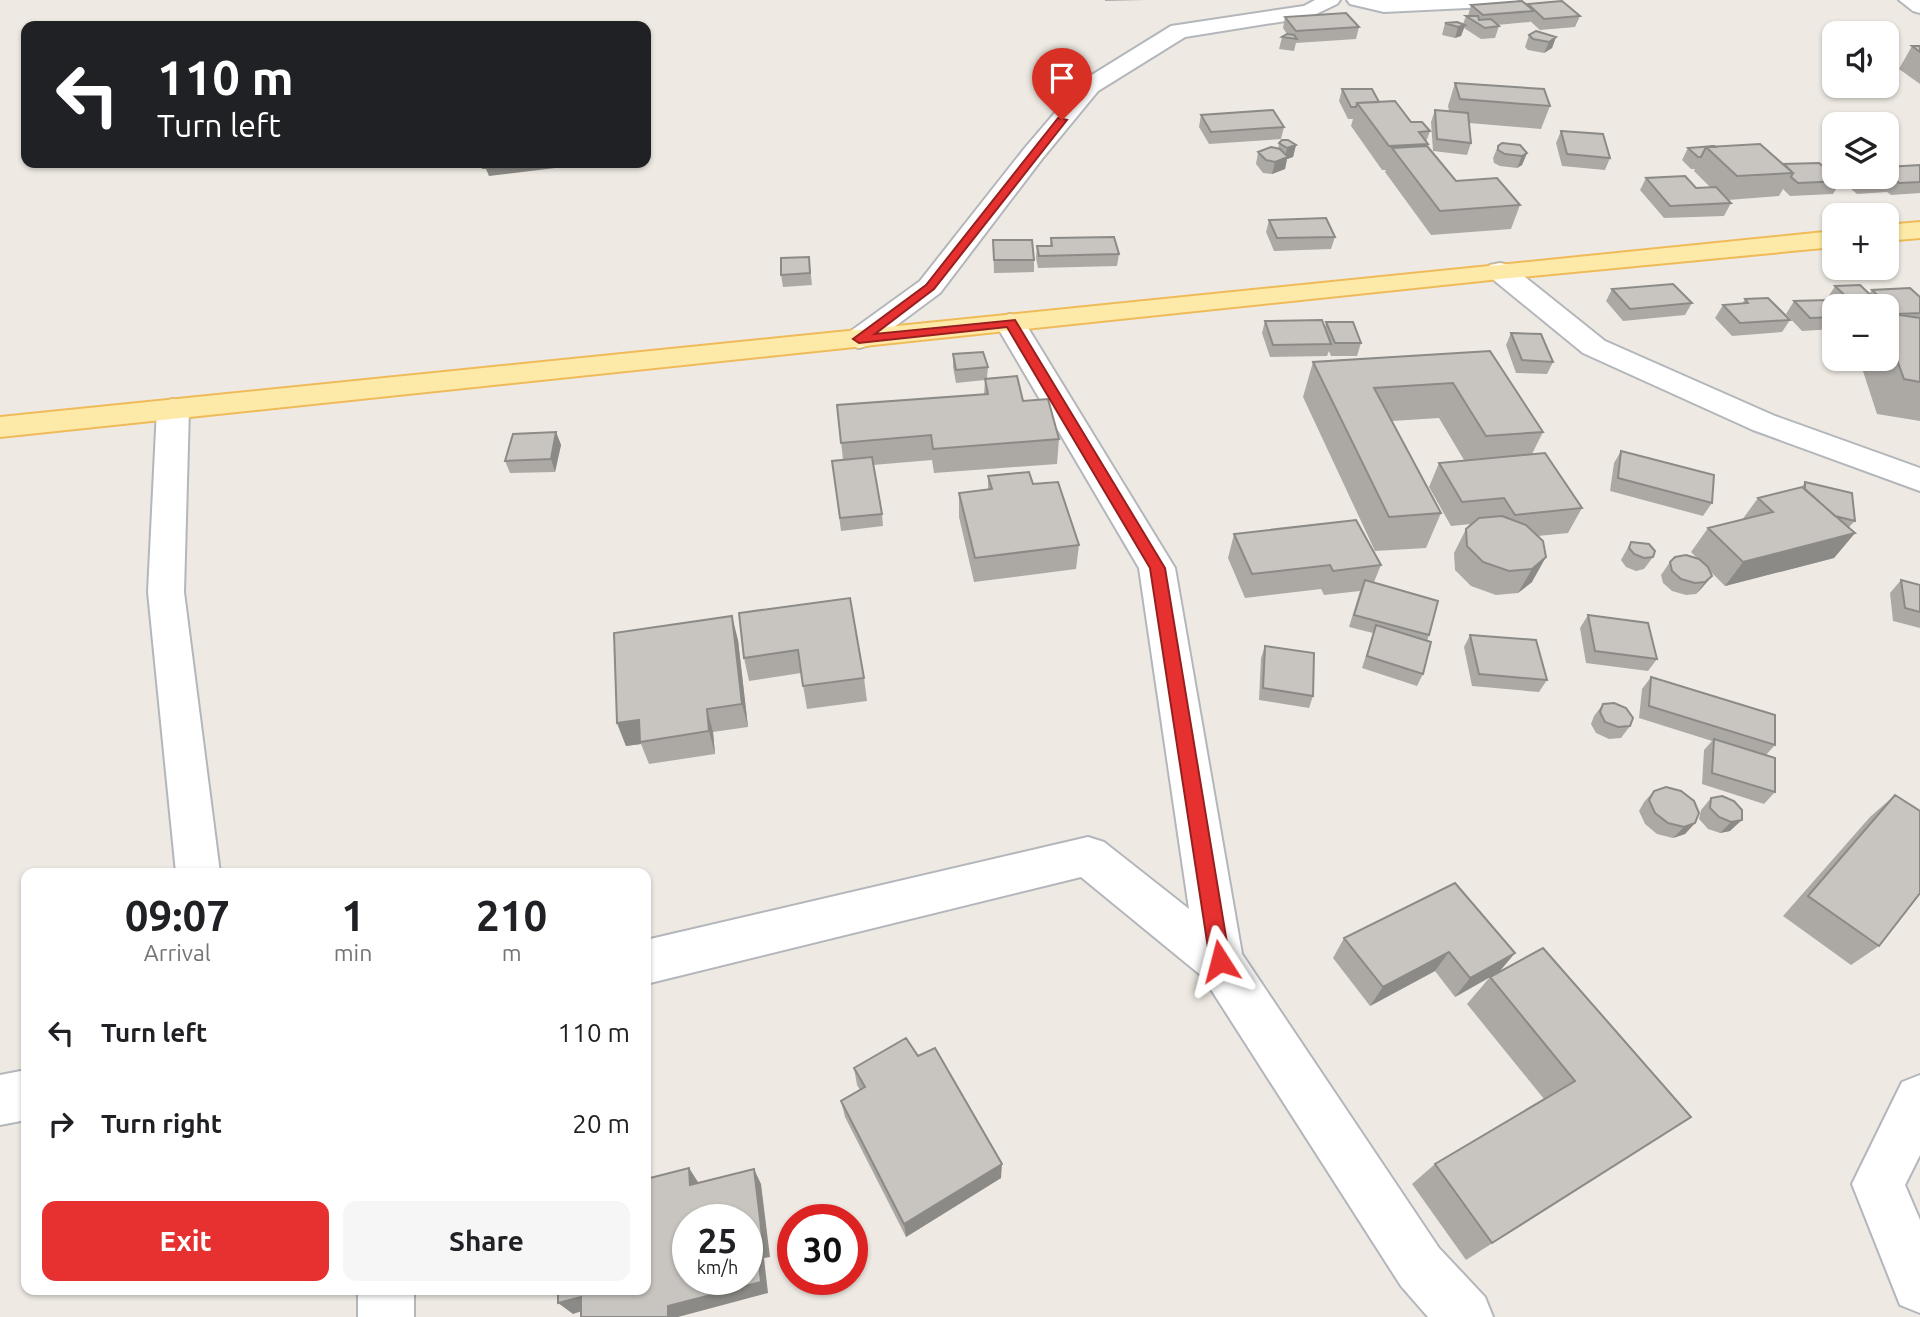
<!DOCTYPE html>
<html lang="en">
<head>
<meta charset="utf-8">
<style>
	body { margin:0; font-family:Ubuntu,sans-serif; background:#f6f6f6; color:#202124; height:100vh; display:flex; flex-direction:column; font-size:26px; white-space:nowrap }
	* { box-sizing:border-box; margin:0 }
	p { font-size:23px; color:#757577 }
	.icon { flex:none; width:38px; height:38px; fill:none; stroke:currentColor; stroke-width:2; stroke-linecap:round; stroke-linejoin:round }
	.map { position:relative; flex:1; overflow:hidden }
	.panel { position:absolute; left:21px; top:868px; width:630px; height:427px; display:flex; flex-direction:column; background:#fff; border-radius:14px; box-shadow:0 2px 5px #0004 }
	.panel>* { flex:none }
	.banner { position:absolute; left:21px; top:21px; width:630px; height:147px; border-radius:14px; box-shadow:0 2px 5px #0004; background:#202124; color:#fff; overflow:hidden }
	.controls { position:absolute; left:1822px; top:21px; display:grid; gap:14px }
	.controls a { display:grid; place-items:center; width:77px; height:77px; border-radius:14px; background:#fff; box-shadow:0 2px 5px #0004; font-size:35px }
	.speed { position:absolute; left:672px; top:1204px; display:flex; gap:14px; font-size:35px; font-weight:700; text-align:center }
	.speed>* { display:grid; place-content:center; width:91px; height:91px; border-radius:50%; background:#fff; box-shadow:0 2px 5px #0004; line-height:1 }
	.speed small { font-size:18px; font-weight:400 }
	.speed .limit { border:10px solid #d22; background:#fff; color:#111 }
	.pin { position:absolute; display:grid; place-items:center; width:60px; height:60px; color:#fff; margin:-72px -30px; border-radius:50% 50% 50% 0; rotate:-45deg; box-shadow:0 0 7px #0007 }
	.pin .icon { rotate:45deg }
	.me { position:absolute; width:77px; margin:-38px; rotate:351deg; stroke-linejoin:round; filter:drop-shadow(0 0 5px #0008) }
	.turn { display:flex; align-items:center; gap:24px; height:147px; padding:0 21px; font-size:32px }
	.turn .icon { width:91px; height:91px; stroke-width:2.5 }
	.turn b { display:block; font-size:49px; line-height:60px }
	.eta { display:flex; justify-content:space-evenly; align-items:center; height:119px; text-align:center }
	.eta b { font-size:42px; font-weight:600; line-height:49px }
	.cta { display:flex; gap:14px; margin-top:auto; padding:14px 21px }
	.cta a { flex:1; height:80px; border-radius:14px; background:#e73130; color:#fff; font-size:28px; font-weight:600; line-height:80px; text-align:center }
	.cta a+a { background:#f6f6f6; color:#202124 }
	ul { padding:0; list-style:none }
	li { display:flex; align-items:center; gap:21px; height:91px; padding:0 21px }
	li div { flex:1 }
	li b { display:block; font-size:26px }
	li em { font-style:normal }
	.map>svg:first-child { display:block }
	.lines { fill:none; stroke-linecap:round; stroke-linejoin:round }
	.minor-casing { stroke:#b3b6ba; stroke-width:4 }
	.major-casing { stroke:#efbb5a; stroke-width:4 }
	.minor { fill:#fff; fill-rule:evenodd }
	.major { fill:#feeaa8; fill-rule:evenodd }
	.wall { fill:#aca9a5 }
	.shaded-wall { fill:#8c8a86 }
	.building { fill:#c8c5c0; stroke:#8c8a86; stroke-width:2; fill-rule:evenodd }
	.route { fill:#e73130; stroke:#96201f; stroke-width:2 }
</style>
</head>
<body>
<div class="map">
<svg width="1920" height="1317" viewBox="0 0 1920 1317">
	<rect width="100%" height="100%" fill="#eeeae3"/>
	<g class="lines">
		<g class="minor-casing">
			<path id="minor" d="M 1315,0 L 1340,0 L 1337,4 L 1310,17 L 1185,37 L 1098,91 L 1042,159 L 940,293 L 870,345 L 859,348 L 848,345 L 844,339 L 848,333 L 920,281 L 1024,149 L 1082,81 L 1171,26 L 1304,6 Z
				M 1347,0 L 1518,0 L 1515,4 L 1508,6 L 1384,12 L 1350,4 Z
				M 1899,0 L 1920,0 L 1920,13 L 1913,11 Z
				M 1500,263 L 1510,265 L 1605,341 L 1775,416 L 1920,468 L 1920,491 L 1753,430 L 1583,353 L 1490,277 L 1486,271 L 1490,265 Z
				M 1010,314 L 1020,317 L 1025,323 L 1175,568 L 1242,954 L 1439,1248 L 1485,1297 L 1493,1317 L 1428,1317 L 1401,1286 L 1203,977 L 1081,877 L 646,984 L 646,940 L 1088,837 L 1104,842 L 1189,909 L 1139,568 L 995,323 L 1000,317 Z
				M 173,399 L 184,402 L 189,409 L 184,592 L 220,873 L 176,873 L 148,592 L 157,409 L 162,402 Z
				M 26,1070 L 26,1120 L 0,1125 L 0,1075 Z
				M 1920,1075 L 1920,1155 L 1905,1185 L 1920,1220 L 1920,1313 L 1900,1305 L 1852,1184 L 1902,1082 Z
				M 358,1290 L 414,1290 L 414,1317 L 358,1317 Z"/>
		</g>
		<g class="major-casing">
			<path id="major" d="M 1920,222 L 1920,238 L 1886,241 L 1886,225 Z
				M 1834,231 L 1834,247 L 1500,279 L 0,437 L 0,417 Z"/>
		</g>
		<use href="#minor" class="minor"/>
		<use href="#major" class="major"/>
	</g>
	<path class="wall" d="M 1105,0 L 1145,0 L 1105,1 Z
		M 1528,4 L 1580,16 L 1575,27 L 1540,30 L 1530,21 L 1530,22 L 1497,25 L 1499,26 L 1495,38 L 1481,39 L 1464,28 L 1461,36 L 1455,38 L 1442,35 L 1445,23 L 1463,24 L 1466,16 L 1468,16 L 1471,5 L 1527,5 Z
		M 1285,17 L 1359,27 L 1356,39 L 1296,43 L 1294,51 L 1279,49 L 1282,37 L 1287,34 L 1283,28 Z
		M 1529,35 L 1556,37 L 1552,48 L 1544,53 L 1528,50 L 1525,47 Z
		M 1912,46 L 1920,46 L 1920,84 L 1899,69 Z
		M 1886,72 L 1897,81 L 1890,93 L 1866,93 L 1857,86 L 1886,86 Z
		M 1455,83 L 1550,106 L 1541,129 L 1469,123 L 1471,143 L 1467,155 L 1433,151 L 1431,122 L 1435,110 L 1449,111 L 1448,106 Z
		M 1342,89 L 1379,102 L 1411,122 L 1430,131 L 1426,142 L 1428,144 L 1428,146 L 1456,181 L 1520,205 L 1511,229 L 1431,235 L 1385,172 L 1386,170 L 1382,170 L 1351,126 L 1353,119 L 1348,119 L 1339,101 Z
		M 1201,115 L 1284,127 L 1281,139 L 1209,144 L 1199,127 Z
		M 1561,131 L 1610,158 L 1605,170 L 1562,166 L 1556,143 Z
		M 1279,143 L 1296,145 L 1293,157 L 1287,159 L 1285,169 L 1272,174 L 1263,173 L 1256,164 L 1258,152 L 1278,149 Z
		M 1498,146 L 1527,153 L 1522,165 L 1517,168 L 1500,166 L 1494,163 L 1493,158 Z
		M 1715,147 L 1784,164 L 1841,181 L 1833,194 L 1790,196 L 1783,189 L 1779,196 L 1728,200 L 1731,203 L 1724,216 L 1664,218 L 1640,190 L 1646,178 L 1696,188 L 1711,188 L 1694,171 L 1695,169 L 1691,169 L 1682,160 L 1688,148 Z
		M 1920,165 L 1920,193 L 1891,195 L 1887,192 L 1857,194 L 1837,177 L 1886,177 Z
		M 1269,220 L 1335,237 L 1331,249 L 1274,251 L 1266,232 Z
		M 1051,238 L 1119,254 L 1117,266 L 1038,268 L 1036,258 L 1037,246 L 1050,246 Z
		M 993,240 L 1034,260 L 1034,272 L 994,273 Z
		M 809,257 L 812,285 L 783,287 L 781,275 Z
		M 1835,286 L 1869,294 L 1872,290 L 1920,297 L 1920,421 L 1877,414 L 1859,359 L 1886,359 L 1886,306 L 1834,306 L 1834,329 L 1802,331 L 1786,314 L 1794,301 L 1828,300 L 1827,299 Z
		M 1612,289 L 1692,303 L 1685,315 L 1623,321 L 1606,301 Z
		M 1745,299 L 1790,320 L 1782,332 L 1732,336 L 1715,318 L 1723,305 L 1742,304 Z
		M 1265,321 L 1325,327 L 1326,322 L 1361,343 L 1357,356 L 1331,356 L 1329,351 L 1327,356 L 1270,357 L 1262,333 Z
		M 1511,333 L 1553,362 L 1547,374 L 1516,373 L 1506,345 Z
		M 1490,351 L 1543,432 L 1532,454 L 1582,508 L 1568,533 L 1538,536 L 1532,582 L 1518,593 L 1496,595 L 1471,586 L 1455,570 L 1454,553 L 1466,529 L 1471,524 L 1451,526 L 1429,487 L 1439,463 L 1464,460 L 1439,418 L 1392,421 L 1441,513 L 1426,548 L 1375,551 L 1303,397 L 1313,362 Z
		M 953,354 L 988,367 L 987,378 L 1023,401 L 1059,439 L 1057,464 L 934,473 L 932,460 L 873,465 L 882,514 L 883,526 L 841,531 L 832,461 L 843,460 L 837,405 L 984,394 L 985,380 L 956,383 L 953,367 Z
		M 556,432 L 561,445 L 555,472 L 510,473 L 505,461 Z
		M 1621,451 L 1712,503 L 1703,516 L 1610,491 L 1614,463 Z
		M 988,476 L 1033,484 L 1079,545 L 1076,569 L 974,582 L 959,517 L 959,493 L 988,490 Z
		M 1805,482 L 1855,521 L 1848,528 L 1855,533 L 1834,558 L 1725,586 L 1710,571 L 1712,576 L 1696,594 L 1686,595 L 1672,591 L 1663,583 L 1661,575 L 1670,562 L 1698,559 L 1691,552 L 1708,528 L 1742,520 L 1758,498 L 1801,488 Z
		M 1234,534 L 1381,565 L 1374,582 L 1429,635 L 1427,641 L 1423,674 L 1417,686 L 1362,668 L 1373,633 L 1349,627 L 1360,591 L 1324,595 L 1321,589 L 1245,598 L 1228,558 Z
		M 1631,542 L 1653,557 L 1644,569 L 1636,571 L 1626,567 L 1621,560 Z
		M 1901,580 L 1920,585 L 1920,628 L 1893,621 L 1890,593 Z
		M 739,613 L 864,678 L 867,701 L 807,709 L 801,673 L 749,681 L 744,658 Z
		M 1588,615 L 1657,659 L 1648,671 L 1586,663 L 1580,628 Z
		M 1470,635 L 1547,680 L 1539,692 L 1472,686 L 1464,647 Z
		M 738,640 L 748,727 L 713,732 L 715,754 L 649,764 L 641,744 L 626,746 L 617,723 Z
		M 1265,646 L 1313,696 L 1309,708 L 1259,700 L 1261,658 Z
		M 1651,677 L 1775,745 L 1766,755 L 1775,792 L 1764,804 L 1702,784 L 1704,750 L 1712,741 L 1639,718 L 1642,689 Z
		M 1603,704 L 1630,726 L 1621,738 L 1609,739 L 1596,733 L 1591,724 L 1594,716 Z
		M 1654,791 L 1695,823 L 1685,834 L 1673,838 L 1657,834 L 1645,824 L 1639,811 L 1644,802 Z
		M 1895,795 L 1879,946 L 1851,965 L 1783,916 L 1870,817 Z
		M 1711,798 L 1734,801 L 1730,831 L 1720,833 L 1708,829 L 1699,819 L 1701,810 Z
		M 1344,938 L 1515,953 L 1499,972 L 1455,997 L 1435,971 L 1370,1006 L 1333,958 Z
		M 1490,977 L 1691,1117 L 1466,1260 L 1412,1184 L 1435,1164 L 1544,1099 L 1467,1004 Z
		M 918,1056 L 1001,1178 L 906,1237 L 845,1117 L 841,1101 L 860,1090 L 857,1085 L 854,1068 Z"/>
	<path class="shaded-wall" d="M 1465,25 L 1461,36 L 1455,38 L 1458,27 Z
		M 1556,37 L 1552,48 L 1544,53 L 1549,42 Z
		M 1296,145 L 1293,157 L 1287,159 L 1285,169 L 1272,174 L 1275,162 L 1285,158 L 1287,148 Z
		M 1527,153 L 1522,165 L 1517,168 L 1522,156 Z
		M 480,163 L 555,163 L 555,168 L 489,176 L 486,169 L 482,169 Z
		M 556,432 L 561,445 L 555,472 L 551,459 Z
		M 1855,533 L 1834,558 L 1725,586 L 1743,562 Z
		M 1546,557 L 1532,582 L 1518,593 L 1532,569 Z
		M 1712,576 L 1702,588 L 1696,594 L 1705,582 Z
		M 732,616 L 738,640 L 748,727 L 742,704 Z
		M 707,709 L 713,732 L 715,754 L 709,731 Z
		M 639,720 L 641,744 L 626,746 L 617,723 Z
		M 1742,820 L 1730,831 L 1720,833 L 1731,822 Z
		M 1695,823 L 1685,834 L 1673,838 L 1684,827 Z
		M 1449,952 L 1435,971 L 1370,1006 L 1383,987 Z
		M 1515,953 L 1499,972 L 1455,997 L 1470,978 Z
		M 1002,1164 L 1001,1178 L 906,1237 L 904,1224 Z
		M 689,1168 L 698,1182 L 700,1199 L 690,1185 Z
		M 754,1169 L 761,1184 L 770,1257 L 764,1258 L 768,1293 L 678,1317 L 668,1317 L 668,1306 L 757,1246 Z
		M 581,1297 L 594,1307 L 573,1314 L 558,1303 Z"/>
	<path class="building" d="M 1522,1 L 1534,11 L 1483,15 L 1471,5 Z
		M 1562,1 L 1580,16 L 1544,19 L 1528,4 Z
		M 1346,13 L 1359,27 L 1296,31 L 1285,17 Z
		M 1466,16 L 1478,16 L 1479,20 L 1491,19 L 1499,26 L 1485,28 Z
		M 1457,22 L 1465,25 L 1458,27 L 1445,23 Z
		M 1536,31 L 1556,37 L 1549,42 L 1533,39 L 1529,35 Z
		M 1287,34 L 1294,35 L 1297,39 L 1282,37 Z
		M 1912,46 L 1920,46 L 1920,52 Z
		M 1886,72 L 1897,81 L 1886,81 Z
		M 1455,83 L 1544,89 L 1550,106 L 1460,99 Z
		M 1342,89 L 1372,89 L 1379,102 L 1357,103 L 1356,107 L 1351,107 Z
		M 1395,101 L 1411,122 L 1422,122 L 1430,131 L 1419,132 L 1428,144 L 1389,146 L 1357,103 Z
		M 1273,110 L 1284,127 L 1211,132 L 1201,115 Z
		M 1435,110 L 1468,113 L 1471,143 L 1437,139 Z
		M 1561,131 L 1603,134 L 1610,158 L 1567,154 Z
		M 1282,140 L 1288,140 L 1296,145 L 1287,148 L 1279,143 Z
		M 1502,143 L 1520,145 L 1527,153 L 1522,156 L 1505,154 L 1498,150 L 1498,146 Z
		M 1760,144 L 1793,173 L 1737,176 L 1706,147 Z
		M 1427,146 L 1456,181 L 1497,178 L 1520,205 L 1440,211 L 1392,148 Z
		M 1714,146 L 1715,147 L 1706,147 L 1701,157 L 1698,157 L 1688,148 Z
		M 1271,147 L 1280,149 L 1288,157 L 1275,162 L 1266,160 L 1258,152 Z
		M 1819,163 L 1834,175 L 1834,177 L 1836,177 L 1841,181 L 1798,183 L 1791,177 L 1793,173 L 1784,164 Z
		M 1920,165 L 1920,182 L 1899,183 L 1895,180 L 1865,182 L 1859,177 L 1886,177 L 1886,167 Z
		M 1685,176 L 1696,188 L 1716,187 L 1731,203 L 1670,206 L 1646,178 Z
		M 1326,218 L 1335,237 L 1277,238 L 1269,220 Z
		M 1114,237 L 1119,254 L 1039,256 L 1037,246 L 1052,246 L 1051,238 Z
		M 993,240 L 1032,240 L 1034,260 L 994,260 Z
		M 809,257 L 810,273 L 781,275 L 781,258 Z
		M 1673,284 L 1692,303 L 1630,309 L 1612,289 Z
		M 1860,285 L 1882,306 L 1856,306 L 1835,286 Z
		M 1910,288 L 1920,297 L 1920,313 L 1897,314 L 1872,290 Z
		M 1768,298 L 1790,320 L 1740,323 L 1723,305 L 1748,303 L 1745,299 Z
		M 1828,300 L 1835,306 L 1834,317 L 1810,318 L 1794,301 Z
		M 1886,313 L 1920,318 L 1920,382 L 1904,379 L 1886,329 Z
		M 1322,320 L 1331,344 L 1273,345 L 1265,321 Z
		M 1326,322 L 1353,322 L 1361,343 L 1335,343 Z
		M 1511,333 L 1541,334 L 1553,362 L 1522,360 Z
		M 1490,351 L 1543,432 L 1486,436 L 1453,383 L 1374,388 L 1441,513 L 1389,517 L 1313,362 Z
		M 983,352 L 988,367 L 956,370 L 953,354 Z
		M 1017,376 L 1023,401 L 1048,399 L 1059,439 L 933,449 L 931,435 L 841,443 L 837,405 L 988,394 L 985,379 Z
		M 556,432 L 551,459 L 505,461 L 513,434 Z
		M 1621,451 L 1714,475 L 1712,503 L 1618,478 Z
		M 1545,453 L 1582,508 L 1515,515 L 1504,498 L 1462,502 L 1439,463 Z
		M 872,457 L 882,514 L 840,518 L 832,461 Z
		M 1029,472 L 1033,484 L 1058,482 L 1079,545 L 975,558 L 959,493 L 992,489 L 988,476 Z
		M 1805,482 L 1852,493 L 1855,521 L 1835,516 L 1805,489 Z
		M 1802,487 L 1855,533 L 1743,562 L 1708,528 L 1773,512 L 1758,498 Z
		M 1502,516 L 1526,525 L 1543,541 L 1546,557 L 1532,569 L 1509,571 L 1483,562 L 1467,546 L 1466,529 L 1479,518 Z
		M 1356,520 L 1381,565 L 1333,571 L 1330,565 L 1252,574 L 1234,534 Z
		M 1631,542 L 1649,544 L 1655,551 L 1653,557 L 1644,558 L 1634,554 L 1629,548 Z
		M 1686,555 L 1699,559 L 1708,567 L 1712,576 L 1705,582 L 1695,583 L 1681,579 L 1672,571 L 1670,562 L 1675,557 Z
		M 1365,580 L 1438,601 L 1429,635 L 1354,615 Z
		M 1901,580 L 1920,585 L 1920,612 L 1905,608 Z
		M 850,598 L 864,678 L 803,686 L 798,650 L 744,658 L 739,613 Z
		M 1588,615 L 1648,623 L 1657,659 L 1595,651 Z
		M 732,616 L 742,704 L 707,709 L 709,731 L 640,742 L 639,720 L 617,723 L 614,633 Z
		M 1376,625 L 1431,642 L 1423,674 L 1367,656 Z
		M 1470,635 L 1536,640 L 1547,680 L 1479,674 Z
		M 1265,646 L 1314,653 L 1313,696 L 1263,688 Z
		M 1651,677 L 1775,715 L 1775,745 L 1649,706 Z
		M 1614,703 L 1626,708 L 1633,718 L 1630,726 L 1618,727 L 1605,722 L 1600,712 L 1603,704 Z
		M 1714,739 L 1775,758 L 1775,792 L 1712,773 Z
		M 1666,787 L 1681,791 L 1694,801 L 1699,813 L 1695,823 L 1684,827 L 1668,823 L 1655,813 L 1649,800 L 1654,791 Z
		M 1895,795 L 1920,811 L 1920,893 L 1879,946 L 1808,896 Z
		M 1722,796 L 1734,801 L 1742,810 L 1742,820 L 1731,822 L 1719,817 L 1710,808 L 1711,798 Z
		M 1455,883 L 1515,953 L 1470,978 L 1449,952 L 1383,987 L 1344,938 Z
		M 1543,948 L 1691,1117 L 1492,1243 L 1435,1164 L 1575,1081 L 1490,977 Z
		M 906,1038 L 918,1056 L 935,1048 L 1002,1164 L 904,1224 L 841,1101 L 865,1087 L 854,1068 Z
		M 689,1168 L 690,1185 L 754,1169 L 763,1244 L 757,1246 L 761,1282 L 668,1306 L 668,1317 L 581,1317 L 581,1297 L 558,1303 L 558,1290 L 646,1290 L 646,1179 ZM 688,1220 L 747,1220 L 747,1279 L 688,1279 Z"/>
	<path class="route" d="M 1058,118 L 1067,120 L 934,289 L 875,334 L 1015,320 L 1165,568 L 1230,961 L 1227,967 L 1220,970 L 1213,967 L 1210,961 L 1150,568 L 1007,327 L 859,343 L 853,339 L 926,285 Z"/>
</svg>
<div class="controls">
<a><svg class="icon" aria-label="sound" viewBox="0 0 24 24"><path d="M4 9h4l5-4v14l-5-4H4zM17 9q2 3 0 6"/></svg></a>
<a><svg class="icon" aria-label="layers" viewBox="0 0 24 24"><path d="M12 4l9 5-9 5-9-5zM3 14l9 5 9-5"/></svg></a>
<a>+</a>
<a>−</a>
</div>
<div class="speed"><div>25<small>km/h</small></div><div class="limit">30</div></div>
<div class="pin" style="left:1062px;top:120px;background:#d93025"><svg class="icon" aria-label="arrive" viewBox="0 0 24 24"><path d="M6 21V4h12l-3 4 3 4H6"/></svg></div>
<svg class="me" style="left:1220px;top:961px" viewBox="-20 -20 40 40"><path d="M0-17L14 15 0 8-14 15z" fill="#e73130" stroke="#fff" stroke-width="4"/></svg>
<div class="banner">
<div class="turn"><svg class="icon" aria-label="left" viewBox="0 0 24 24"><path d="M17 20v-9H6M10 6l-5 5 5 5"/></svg><div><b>110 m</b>Turn left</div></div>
</div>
<section class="panel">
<div class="eta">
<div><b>09:07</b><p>Arrival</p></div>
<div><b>1</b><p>min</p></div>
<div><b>210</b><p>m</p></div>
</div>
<ul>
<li><svg class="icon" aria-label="left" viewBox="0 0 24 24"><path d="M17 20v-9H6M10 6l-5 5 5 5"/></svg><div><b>Turn left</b></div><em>110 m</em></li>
<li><svg class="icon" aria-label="right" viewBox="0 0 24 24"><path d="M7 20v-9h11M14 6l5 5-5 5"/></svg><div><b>Turn right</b></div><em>20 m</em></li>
</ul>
<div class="cta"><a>Exit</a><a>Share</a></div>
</section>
</div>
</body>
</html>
